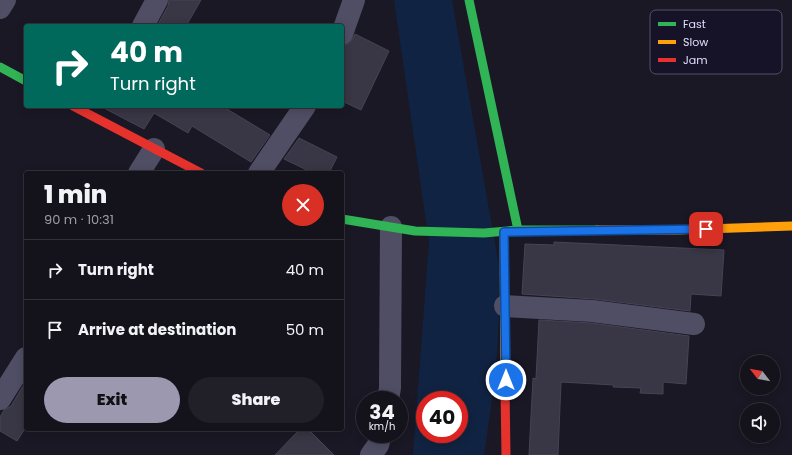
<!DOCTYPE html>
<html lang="en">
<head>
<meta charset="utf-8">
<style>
	body { margin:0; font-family:Poppins,sans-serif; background:#212028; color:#f1f3f6; height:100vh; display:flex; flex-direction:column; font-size:15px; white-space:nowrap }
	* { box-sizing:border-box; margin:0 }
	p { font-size:13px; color:#9d9ea3 }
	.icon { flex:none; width:22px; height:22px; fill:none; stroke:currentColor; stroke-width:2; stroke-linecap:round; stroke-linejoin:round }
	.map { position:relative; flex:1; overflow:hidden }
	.side { position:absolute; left:24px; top:171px; width:320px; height:260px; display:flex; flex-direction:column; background:#14121b; border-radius:4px; box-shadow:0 2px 10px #0003,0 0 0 1px #33323a }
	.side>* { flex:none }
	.top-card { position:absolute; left:24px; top:24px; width:320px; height:84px; border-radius:4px; box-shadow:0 2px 10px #0003,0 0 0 1px #33323a; background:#00695c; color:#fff; overflow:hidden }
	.needle { width:26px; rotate:301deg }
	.controls { position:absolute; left:740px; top:355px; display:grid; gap:8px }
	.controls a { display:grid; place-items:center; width:40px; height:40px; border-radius:50%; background:#14121b; box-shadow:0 2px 10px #0003,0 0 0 1px #33323a; font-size:20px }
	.speed { position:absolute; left:356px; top:391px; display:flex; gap:8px; font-size:20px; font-weight:700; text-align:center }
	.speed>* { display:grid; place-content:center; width:52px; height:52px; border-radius:50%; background:#14121b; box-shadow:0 2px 10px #0003,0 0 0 1px #33323a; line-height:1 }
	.speed small { font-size:10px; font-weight:400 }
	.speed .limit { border:6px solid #d22; background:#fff; color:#111 }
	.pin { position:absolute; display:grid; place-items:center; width:34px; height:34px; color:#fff; margin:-17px; border-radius:8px; box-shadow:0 2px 6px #0006 }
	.me { position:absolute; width:44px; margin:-22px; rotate:0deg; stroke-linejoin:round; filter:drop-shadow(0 0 3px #0008) }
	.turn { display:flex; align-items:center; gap:14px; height:84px; padding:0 20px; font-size:18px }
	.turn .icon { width:52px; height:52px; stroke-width:2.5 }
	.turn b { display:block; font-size:28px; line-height:34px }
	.round { display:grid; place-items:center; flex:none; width:42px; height:42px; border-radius:21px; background:#212028 }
	.headline { display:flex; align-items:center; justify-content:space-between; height:68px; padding:0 20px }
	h1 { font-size:24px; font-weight:800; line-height:30px }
	.button { display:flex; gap:8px; margin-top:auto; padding:8px 20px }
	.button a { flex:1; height:46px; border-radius:24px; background:#9b98b0; color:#111; font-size:16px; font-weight:800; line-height:46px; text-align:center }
	.button a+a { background:#212028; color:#f1f3f6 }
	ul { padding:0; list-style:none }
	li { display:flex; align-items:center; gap:12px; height:60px; padding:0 20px; border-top:1px solid #33323a }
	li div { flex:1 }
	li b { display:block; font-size:15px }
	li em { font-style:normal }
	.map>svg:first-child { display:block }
	.water { fill:#112342; fill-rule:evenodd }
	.building { fill:#393645; stroke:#474356 }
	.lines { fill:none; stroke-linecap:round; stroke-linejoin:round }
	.street { stroke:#4f4e64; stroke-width:22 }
	.fast { stroke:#30b455; stroke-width:9 }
	.slow { stroke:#ff9f0a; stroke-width:9 }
	.jam { stroke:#e5322d; stroke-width:9 }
	.route-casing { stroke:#114b97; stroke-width:10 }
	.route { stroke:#1a73e8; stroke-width:7 }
	.key { fill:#161329; stroke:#535068; stroke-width:1 }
	.key-label { font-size:11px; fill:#e0ddfc }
</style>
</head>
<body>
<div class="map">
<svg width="792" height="455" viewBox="0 0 792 455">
	<rect width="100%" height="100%" fill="#1a1824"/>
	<path class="water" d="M 394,0 L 452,0 L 501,277 L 496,372 L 484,455 L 413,455 L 429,242 ZM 425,400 L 459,400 L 459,434 L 425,434 Z"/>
	<path class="building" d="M 169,0 L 201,0 L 186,26 L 157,26 L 168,6 Z
		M 355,34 L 389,51 L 361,110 L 342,101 L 342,47 L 350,43 Z
		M 100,106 L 222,106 L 270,135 L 251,162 L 192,126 L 188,133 L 154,113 L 144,129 Z
		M 299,138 L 337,157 L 329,173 L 313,173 L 284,159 Z
		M 554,242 L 724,250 L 721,296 L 691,294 L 690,311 L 594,299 L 522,294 L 525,244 L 554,245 Z
		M 539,320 L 591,323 L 689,336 L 686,384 L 663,382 L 663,394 L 640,393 L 641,388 L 613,387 L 614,385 L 561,382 L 558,455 L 529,455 L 533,378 L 536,379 Z
		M 26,381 L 26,427 L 17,441 L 0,431 L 0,417 L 4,410 L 11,406 Z
		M 300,429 L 308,429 L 334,455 L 275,455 Z"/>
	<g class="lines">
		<path class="street" d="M 0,8 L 5,0
			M 143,26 L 157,0
			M 342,34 L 354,0
			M 139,173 L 154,149
			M 259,173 L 305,106
			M 505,306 L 592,311 L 694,324
			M 0,399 L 26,358
			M 388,400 L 390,388 L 391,227
			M 371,455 L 378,445 L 381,434"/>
		<path class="fast" d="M 469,0 L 518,230
			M 0,67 L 26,81
			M 342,219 L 415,231 L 484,233 L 518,230 L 597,230"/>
		<path class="slow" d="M 597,230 L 677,230 L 792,226
			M 504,232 L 505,388"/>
		<path class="jam" d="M 73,106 L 201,173
			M 505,388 L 506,455"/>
	</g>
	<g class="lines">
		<g class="route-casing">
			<path id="route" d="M 506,380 L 504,232 L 706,229"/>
		</g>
		<use href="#route" class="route"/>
	</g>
	<rect x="650" y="10" width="132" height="64" rx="6" class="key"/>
	<rect x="658" y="22" width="18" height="4" fill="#30b455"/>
	<rect x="658" y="40" width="18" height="4" fill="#ff9f0a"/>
	<rect x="658" y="58" width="18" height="4" fill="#e5322d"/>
	<g class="key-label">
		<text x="683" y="28">Fast</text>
		<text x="683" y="46">Slow</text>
		<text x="683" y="64">Jam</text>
	</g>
</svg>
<div class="controls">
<a><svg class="needle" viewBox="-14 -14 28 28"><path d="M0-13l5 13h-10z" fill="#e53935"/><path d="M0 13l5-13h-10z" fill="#9d9ea3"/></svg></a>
<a><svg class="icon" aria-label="sound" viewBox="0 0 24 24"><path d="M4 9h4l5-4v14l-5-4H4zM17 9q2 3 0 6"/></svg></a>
</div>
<div class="speed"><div>34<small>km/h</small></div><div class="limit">40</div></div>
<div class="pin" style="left:706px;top:229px;background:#d93025"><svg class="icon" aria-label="arrive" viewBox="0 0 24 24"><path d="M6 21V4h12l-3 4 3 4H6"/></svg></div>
<svg class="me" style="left:506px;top:380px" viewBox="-20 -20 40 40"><circle r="17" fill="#1a73e8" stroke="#fff" stroke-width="3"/><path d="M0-11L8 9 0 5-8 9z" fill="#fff"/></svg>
<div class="top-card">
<div class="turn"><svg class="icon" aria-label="right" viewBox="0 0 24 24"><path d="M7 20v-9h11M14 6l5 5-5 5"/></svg><div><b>40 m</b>Turn right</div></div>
</div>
<section class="side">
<div class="headline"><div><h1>1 min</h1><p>90 m · 10:31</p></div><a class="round" style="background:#d93025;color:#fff"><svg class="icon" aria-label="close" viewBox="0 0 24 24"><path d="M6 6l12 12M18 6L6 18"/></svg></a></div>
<ul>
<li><svg class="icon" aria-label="right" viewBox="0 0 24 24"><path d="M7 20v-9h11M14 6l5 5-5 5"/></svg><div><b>Turn right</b></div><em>40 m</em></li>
<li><svg class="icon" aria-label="arrive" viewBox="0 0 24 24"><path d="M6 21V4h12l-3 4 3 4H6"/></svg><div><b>Arrive at destination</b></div><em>50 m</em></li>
</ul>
<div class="button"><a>Exit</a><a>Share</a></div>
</section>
</div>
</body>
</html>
